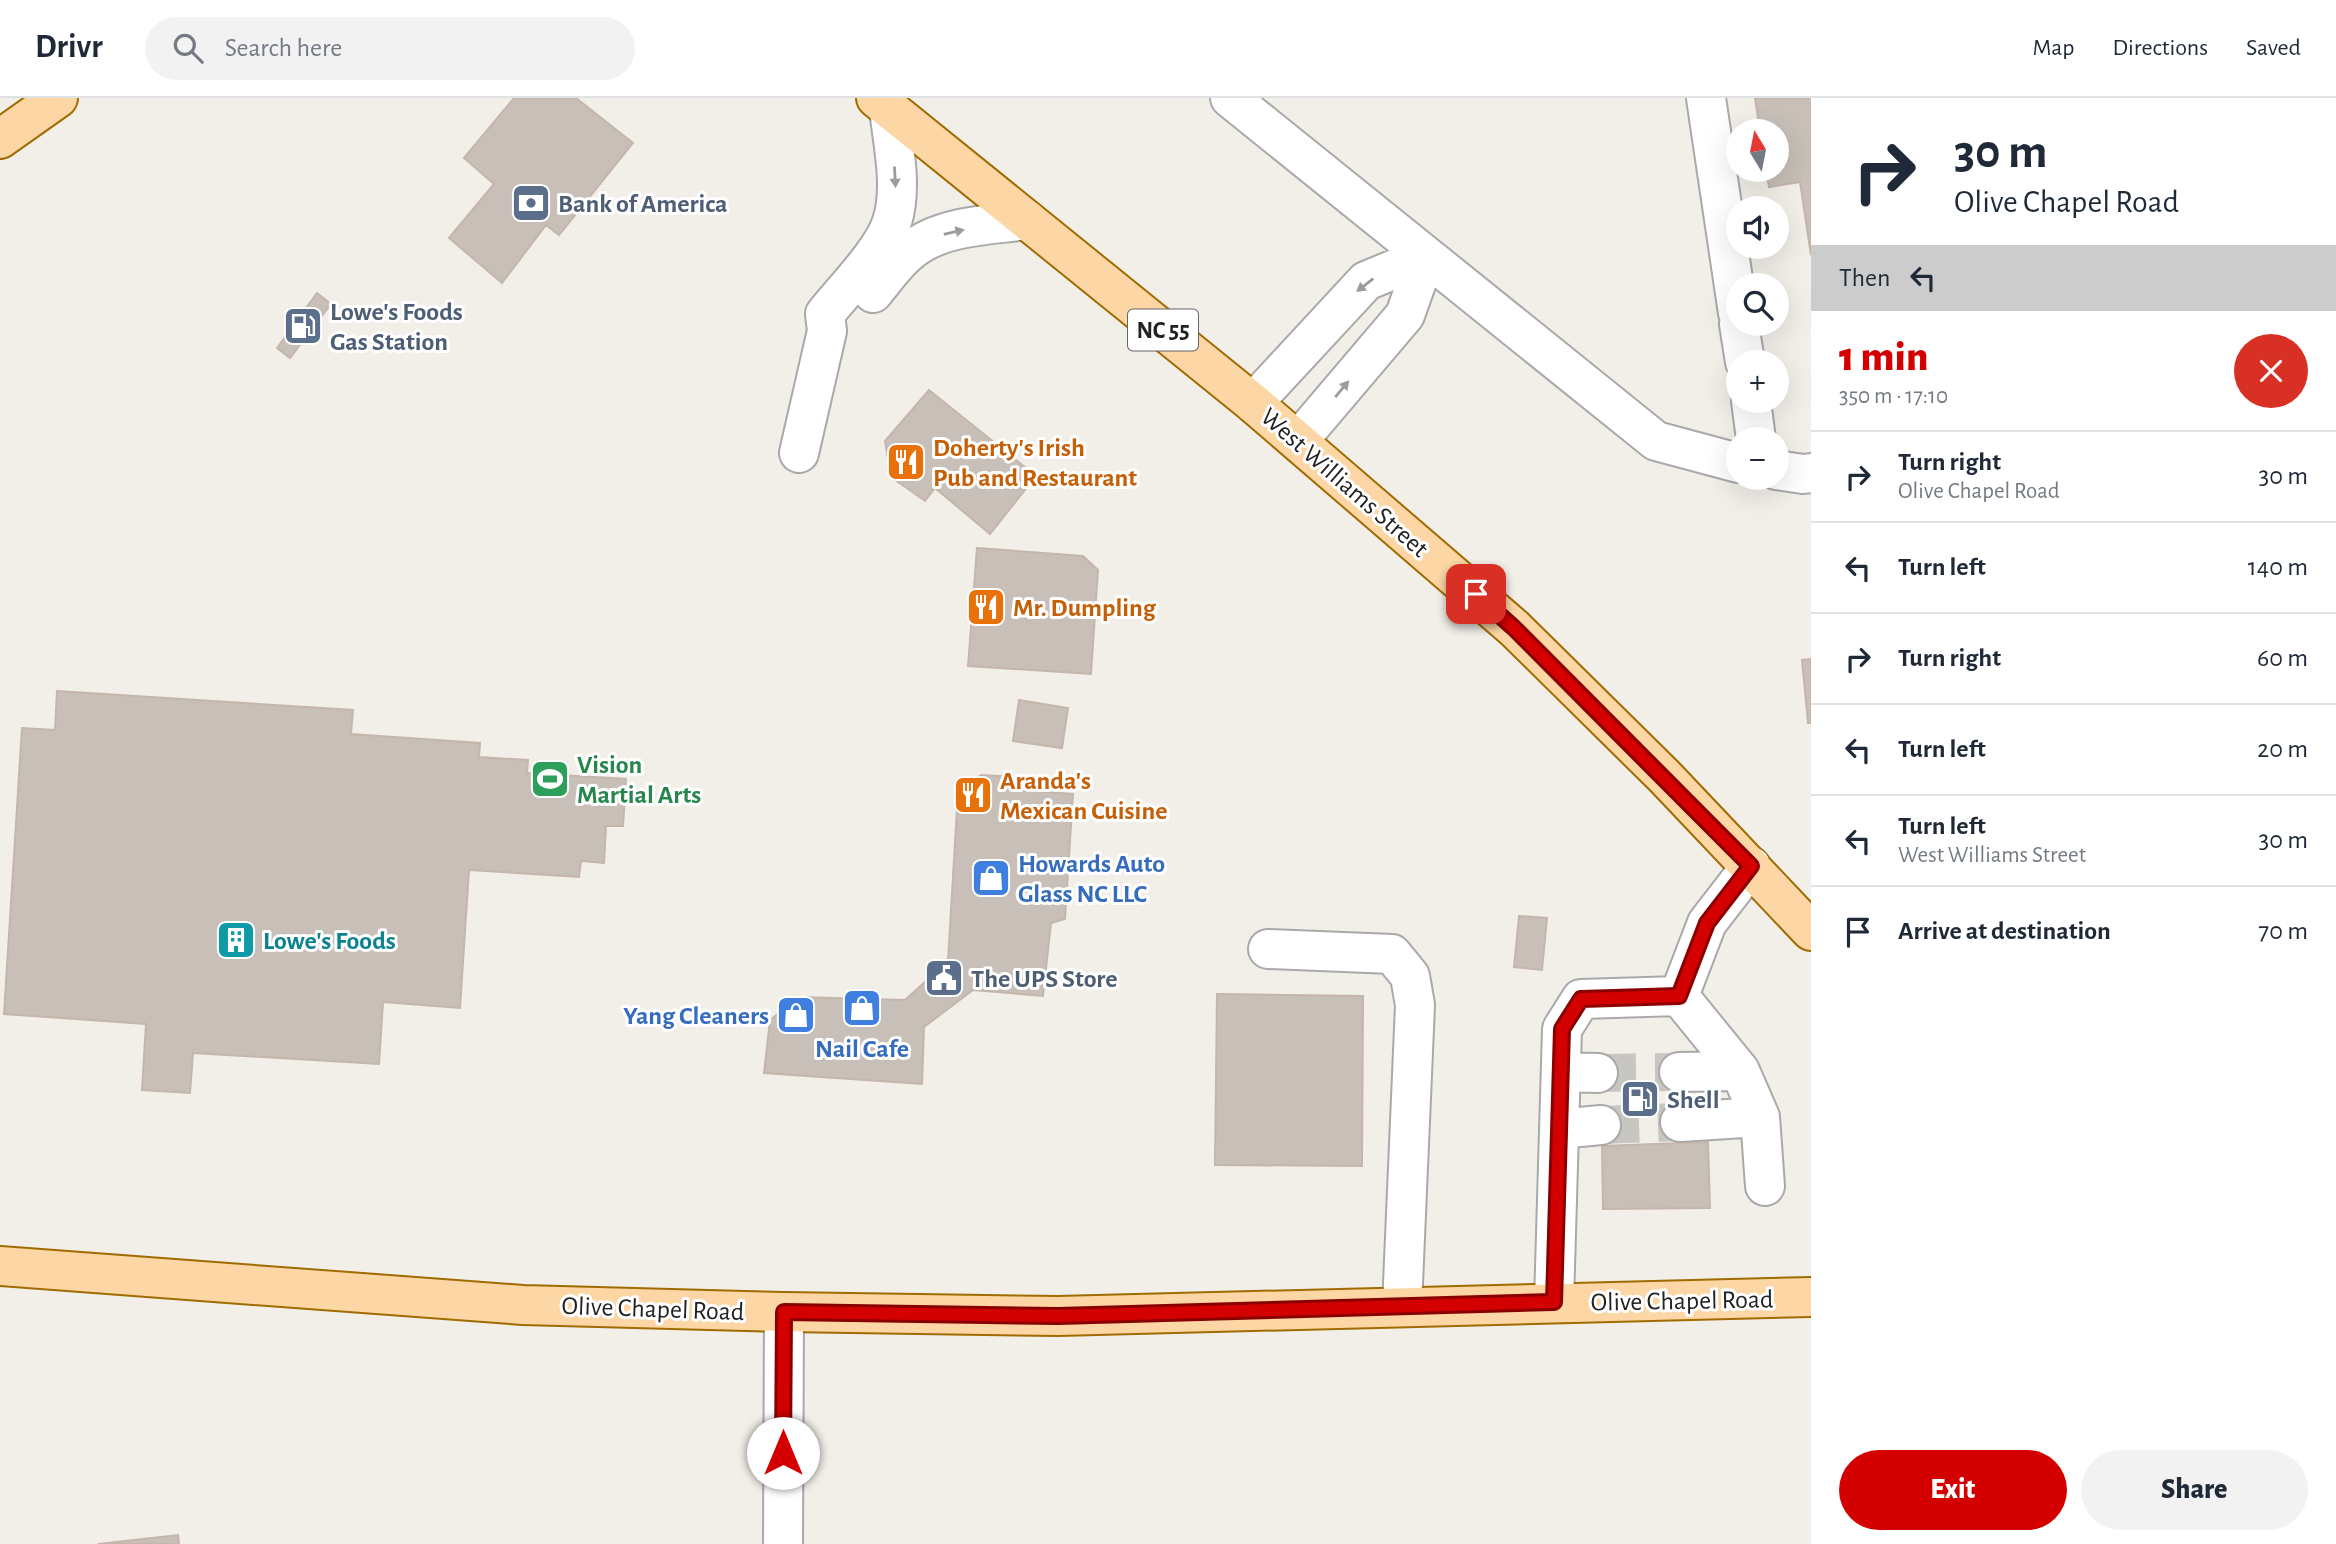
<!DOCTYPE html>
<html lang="en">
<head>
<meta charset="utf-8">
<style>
	body { margin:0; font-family:"Alegreya Sans",sans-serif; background:#f2f2f3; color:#1f2937; height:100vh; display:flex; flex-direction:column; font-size:26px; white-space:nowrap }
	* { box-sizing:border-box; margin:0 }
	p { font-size:23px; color:#747a83 }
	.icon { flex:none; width:38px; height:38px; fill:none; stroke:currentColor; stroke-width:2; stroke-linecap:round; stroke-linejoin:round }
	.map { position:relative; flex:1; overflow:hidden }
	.sheet { display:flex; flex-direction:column; background:#fff; width:525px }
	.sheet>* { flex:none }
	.hud { background:#fff; color:#1f2937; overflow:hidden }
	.needle { width:46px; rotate:350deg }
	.controls { position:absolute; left:1726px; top:21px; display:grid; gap:14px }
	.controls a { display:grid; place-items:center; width:63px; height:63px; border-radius:50%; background:#fff; box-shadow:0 7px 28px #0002; font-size:35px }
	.pin { position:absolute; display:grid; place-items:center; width:60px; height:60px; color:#fff; margin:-30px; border-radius:14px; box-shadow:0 4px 10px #0006 }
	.me { position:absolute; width:77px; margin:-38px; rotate:0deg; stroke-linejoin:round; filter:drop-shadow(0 0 5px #0008) }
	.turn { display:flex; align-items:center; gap:24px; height:147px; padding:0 28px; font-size:32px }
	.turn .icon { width:91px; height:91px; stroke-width:2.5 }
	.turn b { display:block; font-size:49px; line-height:60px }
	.then { display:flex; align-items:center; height:66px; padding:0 28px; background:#0003; gap:14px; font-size:26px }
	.round { display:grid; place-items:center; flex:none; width:74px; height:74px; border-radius:37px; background:#f2f2f3 }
	.summary { display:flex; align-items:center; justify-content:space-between; height:119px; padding:0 28px }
	h1 { font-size:42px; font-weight:800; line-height:52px; color:#d40000 }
	.action { display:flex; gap:14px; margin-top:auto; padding:14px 28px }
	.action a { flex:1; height:80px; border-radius:42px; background:#d40000; color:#fff; font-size:28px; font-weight:800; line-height:80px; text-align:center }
	.action a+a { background:#f2f2f3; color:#1f2937 }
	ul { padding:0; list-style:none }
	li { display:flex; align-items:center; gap:21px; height:91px; padding:0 28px; border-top:2px solid #e0e1e3 }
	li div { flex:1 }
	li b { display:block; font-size:26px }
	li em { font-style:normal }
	header { display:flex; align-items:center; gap:42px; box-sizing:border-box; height:98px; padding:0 35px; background:#fff; border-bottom:2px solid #e0e1e3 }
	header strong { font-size:33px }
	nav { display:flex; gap:38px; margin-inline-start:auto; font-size:24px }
	.search { width:490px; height:63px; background:#f2f2f3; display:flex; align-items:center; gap:18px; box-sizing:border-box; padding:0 24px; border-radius:38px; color:#747a83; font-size:26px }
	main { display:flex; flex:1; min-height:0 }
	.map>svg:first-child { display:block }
	.building { fill:#c7bfb8; stroke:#c4b6ab; stroke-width:2 }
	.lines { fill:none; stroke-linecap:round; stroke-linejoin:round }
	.minor-tunnel { stroke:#c8c6c1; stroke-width:38; stroke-dasharray:38 19; stroke-linecap:butt }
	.minor-casing { stroke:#a9a9a9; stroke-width:42 }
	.major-casing { stroke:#a06b00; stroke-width:42 }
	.minor { stroke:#fff; stroke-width:38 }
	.major { stroke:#fcd6a4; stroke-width:38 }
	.oneway { fill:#9c9c9c }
	.route-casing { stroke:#8a0000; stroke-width:18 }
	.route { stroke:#d40000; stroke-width:12 }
	.labels { text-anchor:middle; stroke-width:6; stroke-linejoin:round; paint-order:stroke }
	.shield { fill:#fff; stroke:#646464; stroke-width:2 }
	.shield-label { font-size:24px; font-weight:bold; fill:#222 }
	.service-label { font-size:26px; font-weight:bold; fill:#4e5e75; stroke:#fff; text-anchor:start }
	.food-label { font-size:26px; font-weight:bold; fill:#c56008; stroke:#fff; text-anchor:start }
	.street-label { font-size:26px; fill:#222; stroke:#fff }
	.leisure-label { font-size:26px; font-weight:bold; fill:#27864d; stroke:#fff; text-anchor:start }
	.shop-label { font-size:26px; font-weight:bold; fill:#366cbe; stroke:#fff; text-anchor:start }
	.culture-label { font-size:26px; font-weight:bold; fill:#0d838f; stroke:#fff; text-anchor:start }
</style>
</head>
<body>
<header>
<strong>Drivr</strong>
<div class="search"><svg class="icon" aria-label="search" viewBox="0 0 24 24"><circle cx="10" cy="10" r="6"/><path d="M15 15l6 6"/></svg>Search here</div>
<nav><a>Map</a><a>Directions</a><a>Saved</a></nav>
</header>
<main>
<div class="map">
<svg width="1811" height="1446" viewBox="0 0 1811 1446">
	<rect width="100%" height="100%" fill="#f2efe9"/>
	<path class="building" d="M 514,0 L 576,0 L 633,45 L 559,137 L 546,127 L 502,185 L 449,140 L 494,86 L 464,60 Z
		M 1755,0 L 1811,0 L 1811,157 L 1800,84 L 1769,89 L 1766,72 L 1776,72 L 1776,33 L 1760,33 Z
		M 317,195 L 331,206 L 290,260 L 277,250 Z
		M 929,292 L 1036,378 L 990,436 L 935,390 L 925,403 L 891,379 L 885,343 Z
		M 977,450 L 1083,458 L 1098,472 L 1091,576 L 968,568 Z
		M 1811,561 L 1811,625 L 1808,625 L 1802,562 Z
		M 57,593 L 353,612 L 351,636 L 480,645 L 479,659 L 528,662 L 527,675 L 626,681 L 623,728 L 606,728 L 604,765 L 581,763 L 579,779 L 469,772 L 460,910 L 383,904 L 379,966 L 193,955 L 190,995 L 142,992 L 146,926 L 4,916 L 22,630 L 55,632 Z
		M 1019,602 L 1068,610 L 1062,650 L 1013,643 Z
		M 981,677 L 1020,679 L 1018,692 L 1073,696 L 1065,821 L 1051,825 L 1043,898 L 973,892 L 924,929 L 922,986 L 764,975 L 770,922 L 800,899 L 905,902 L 948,863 L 958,694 Z
		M 1519,818 L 1547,820 L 1542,872 L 1514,869 Z
		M 1217,896 L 1363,898 L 1362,1068 L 1215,1067 Z
		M 1708,1044 L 1710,1110 L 1603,1111 L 1602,1048 Z
		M 178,1437 L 179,1446 L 98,1446 Z"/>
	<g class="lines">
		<path class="minor-tunnel" d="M 1598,975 L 1679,974
			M 1601,1027 L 1680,1024"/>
		<g class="minor-casing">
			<path id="minor" d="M 1230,0 L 1656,343 L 1738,365
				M 1706,0 L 1738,215
				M 873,195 C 886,179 899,160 917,148 C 948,127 992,127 1027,122
				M 1739,226 L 1745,264
				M 1751,303 L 1756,341
				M 1253,305 L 1366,183 L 1426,158
				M 1298,343 L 1405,217 L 1426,158
				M 799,355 L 827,233 L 825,216 C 844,192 883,153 892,124 C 903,89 893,47 889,11
				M 1776,372 L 1803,376 L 1811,375
				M 1751,768 L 1707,825 L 1679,898 L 1740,973 L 1760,1019 L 1765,1088
				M 1268,851 L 1392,856 L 1410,878 L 1415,907 L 1402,1209
				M 1561,974 L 1598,975
				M 1679,974 L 1740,973
				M 1680,1024 L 1760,1019
				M 1559,1031 L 1601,1027
				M 1554,1204 L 1562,931 L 1581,901 L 1679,898
				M 783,1446 L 784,1214"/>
		</g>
		<g class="major-casing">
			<path id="major" d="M 876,0 L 1253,305 L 1514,530 L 1665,679 L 1811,833
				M 0,41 L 58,0
				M 0,1168 L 523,1207 L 784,1214 L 1058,1218 L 1811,1199"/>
		</g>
		<use href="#minor" class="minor"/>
		<use href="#major" class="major"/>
	</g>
	<defs><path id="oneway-solid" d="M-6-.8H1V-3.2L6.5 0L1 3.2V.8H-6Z" transform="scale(1.75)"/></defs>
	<g class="oneway">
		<use href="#oneway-solid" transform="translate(895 79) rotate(87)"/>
		<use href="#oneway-solid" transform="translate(954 134) rotate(-13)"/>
		<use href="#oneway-solid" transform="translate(1365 187) rotate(142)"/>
		<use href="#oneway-solid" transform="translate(1342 291) rotate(-50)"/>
	</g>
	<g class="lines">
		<g class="route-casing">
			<path id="route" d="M 783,1355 L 784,1214 L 1058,1218 L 1554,1204 L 1562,931 L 1581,901 L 1679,898 L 1707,825 L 1751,768 L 1514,530 L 1476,496"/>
		</g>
		<use href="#route" class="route"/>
	</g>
	<defs>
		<g id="bank-square" transform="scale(2.0125)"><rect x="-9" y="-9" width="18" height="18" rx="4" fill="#5c6f8a" stroke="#fff"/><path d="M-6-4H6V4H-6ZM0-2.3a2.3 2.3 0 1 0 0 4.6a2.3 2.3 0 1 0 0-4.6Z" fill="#fff"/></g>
		<g id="fuel-square" transform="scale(2.0125)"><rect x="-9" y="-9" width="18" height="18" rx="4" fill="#5c6f8a" stroke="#fff"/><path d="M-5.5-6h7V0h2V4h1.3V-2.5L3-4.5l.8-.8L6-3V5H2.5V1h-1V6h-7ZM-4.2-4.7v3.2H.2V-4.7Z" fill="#fff"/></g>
		<g id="restaurant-square" transform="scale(2.0125)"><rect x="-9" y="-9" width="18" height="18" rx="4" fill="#e8710a" stroke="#fff"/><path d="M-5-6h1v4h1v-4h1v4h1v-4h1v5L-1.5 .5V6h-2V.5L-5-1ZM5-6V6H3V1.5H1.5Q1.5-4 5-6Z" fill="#fff"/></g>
		<g id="stadium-square" transform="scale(2.0125)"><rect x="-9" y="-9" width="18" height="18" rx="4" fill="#2e9e5b" stroke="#fff"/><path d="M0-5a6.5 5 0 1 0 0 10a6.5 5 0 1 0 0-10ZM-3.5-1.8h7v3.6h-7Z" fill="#fff"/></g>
		<g id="shop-square" transform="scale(2.0125)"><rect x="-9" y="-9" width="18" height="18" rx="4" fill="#3f7fe0" stroke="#fff"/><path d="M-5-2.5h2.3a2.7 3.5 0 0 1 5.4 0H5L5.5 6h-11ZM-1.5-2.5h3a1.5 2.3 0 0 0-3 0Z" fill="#fff"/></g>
		<g id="building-square" transform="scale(2.0125)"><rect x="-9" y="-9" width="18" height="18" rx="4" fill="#0f9aa8" stroke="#fff"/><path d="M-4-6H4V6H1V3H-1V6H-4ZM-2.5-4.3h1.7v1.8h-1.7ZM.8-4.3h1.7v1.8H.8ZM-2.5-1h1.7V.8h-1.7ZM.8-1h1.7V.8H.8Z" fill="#fff"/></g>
		<g id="civic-square" transform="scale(2.0125)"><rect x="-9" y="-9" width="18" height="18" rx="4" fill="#5c6f8a" stroke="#fff"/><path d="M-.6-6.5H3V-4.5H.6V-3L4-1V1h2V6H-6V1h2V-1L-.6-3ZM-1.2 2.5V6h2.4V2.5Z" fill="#fff"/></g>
	</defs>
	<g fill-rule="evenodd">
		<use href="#bank-square" x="531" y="105"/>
		<use href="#fuel-square" x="303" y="228"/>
		<use href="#restaurant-square" x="906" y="364"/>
		<use href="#restaurant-square" x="986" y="509"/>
		<use href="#stadium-square" x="550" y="681"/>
		<use href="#restaurant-square" x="973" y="697"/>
		<use href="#shop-square" x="991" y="780"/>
		<use href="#building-square" x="236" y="842"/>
		<use href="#civic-square" x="944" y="880"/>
		<use href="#shop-square" x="862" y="910"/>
		<use href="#shop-square" x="796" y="917"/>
		<use href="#fuel-square" x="1640" y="1001"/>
	</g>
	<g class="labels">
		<rect class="shield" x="1128" y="211.5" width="70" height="41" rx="5"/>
		<g class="shield-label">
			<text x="1163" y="240">NC 55</text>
		</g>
		<g class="service-label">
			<text x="558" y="114">Bank of America</text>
			<text x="330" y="222">Lowe's Foods<tspan x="330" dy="30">Gas Station</tspan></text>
			<text x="971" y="889">The UPS Store</text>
			<text x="1667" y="1010">Shell</text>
		</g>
		<g class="food-label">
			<text x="933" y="358">Doherty's Irish<tspan x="933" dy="30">Pub and Restaurant</tspan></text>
			<text x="1013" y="518">Mr. Dumpling</text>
			<text x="1000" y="691">Aranda's<tspan x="1000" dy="30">Mexican Cuisine</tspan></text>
		</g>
		<g class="street-label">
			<text transform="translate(1345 384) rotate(41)" y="9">West Williams Street</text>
			<text transform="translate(1682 1202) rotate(-1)" y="9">Olive Chapel Road</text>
			<text transform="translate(653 1210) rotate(2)" y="9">Olive Chapel Road</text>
		</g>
		<g class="leisure-label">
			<text x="577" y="675">Vision<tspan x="577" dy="30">Martial Arts</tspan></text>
		</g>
		<g class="shop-label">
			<text x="1018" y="774">Howards Auto<tspan x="1018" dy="30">Glass NC LLC</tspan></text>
			<text x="769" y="926" text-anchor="end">Yang Cleaners</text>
			<text x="862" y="959" text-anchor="middle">Nail Cafe</text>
		</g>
		<g class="culture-label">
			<text x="263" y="851">Lowe's Foods</text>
		</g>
	</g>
</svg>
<div class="controls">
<a><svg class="needle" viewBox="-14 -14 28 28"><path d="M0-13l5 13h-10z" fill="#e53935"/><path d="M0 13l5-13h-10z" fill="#747a83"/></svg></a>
<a><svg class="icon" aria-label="sound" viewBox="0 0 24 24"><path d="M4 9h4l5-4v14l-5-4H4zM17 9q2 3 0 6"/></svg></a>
<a><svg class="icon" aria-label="search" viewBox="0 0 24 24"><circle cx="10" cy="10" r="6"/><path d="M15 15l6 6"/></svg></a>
<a>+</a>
<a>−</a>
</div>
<div class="pin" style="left:1476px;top:496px;background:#d93025"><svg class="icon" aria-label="arrive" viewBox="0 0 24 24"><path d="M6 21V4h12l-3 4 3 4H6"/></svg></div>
<svg class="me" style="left:783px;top:1355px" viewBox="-20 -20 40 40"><circle r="19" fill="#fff"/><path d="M0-13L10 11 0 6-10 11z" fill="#d40000"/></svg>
</div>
<section class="sheet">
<div class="hud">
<div class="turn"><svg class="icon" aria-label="right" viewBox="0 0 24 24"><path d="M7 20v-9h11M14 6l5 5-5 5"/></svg><div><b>30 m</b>Olive Chapel Road</div></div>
<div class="then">Then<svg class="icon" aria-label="left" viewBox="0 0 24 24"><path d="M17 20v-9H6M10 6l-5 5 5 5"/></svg></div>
</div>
<div class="summary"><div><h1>1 min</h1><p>350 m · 17:10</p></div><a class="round" style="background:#d93025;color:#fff"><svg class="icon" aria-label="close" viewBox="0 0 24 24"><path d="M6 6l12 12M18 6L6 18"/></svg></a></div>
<ul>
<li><svg class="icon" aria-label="right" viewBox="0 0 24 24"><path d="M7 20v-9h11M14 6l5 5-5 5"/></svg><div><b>Turn right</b><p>Olive Chapel Road</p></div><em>30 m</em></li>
<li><svg class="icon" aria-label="left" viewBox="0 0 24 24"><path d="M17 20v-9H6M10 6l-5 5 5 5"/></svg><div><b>Turn left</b></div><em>140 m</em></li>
<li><svg class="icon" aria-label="right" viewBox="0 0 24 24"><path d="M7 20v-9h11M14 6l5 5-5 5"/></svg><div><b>Turn right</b></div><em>60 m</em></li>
<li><svg class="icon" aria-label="left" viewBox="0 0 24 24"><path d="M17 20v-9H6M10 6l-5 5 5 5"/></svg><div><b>Turn left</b></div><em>20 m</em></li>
<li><svg class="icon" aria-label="left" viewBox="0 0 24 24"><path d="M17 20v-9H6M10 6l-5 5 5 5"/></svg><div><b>Turn left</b><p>West Williams Street</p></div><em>30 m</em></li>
<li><svg class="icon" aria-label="arrive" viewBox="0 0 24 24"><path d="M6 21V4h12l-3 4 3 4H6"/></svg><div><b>Arrive at destination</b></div><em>70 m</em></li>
</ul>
<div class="action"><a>Exit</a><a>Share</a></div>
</section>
</main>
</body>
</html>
